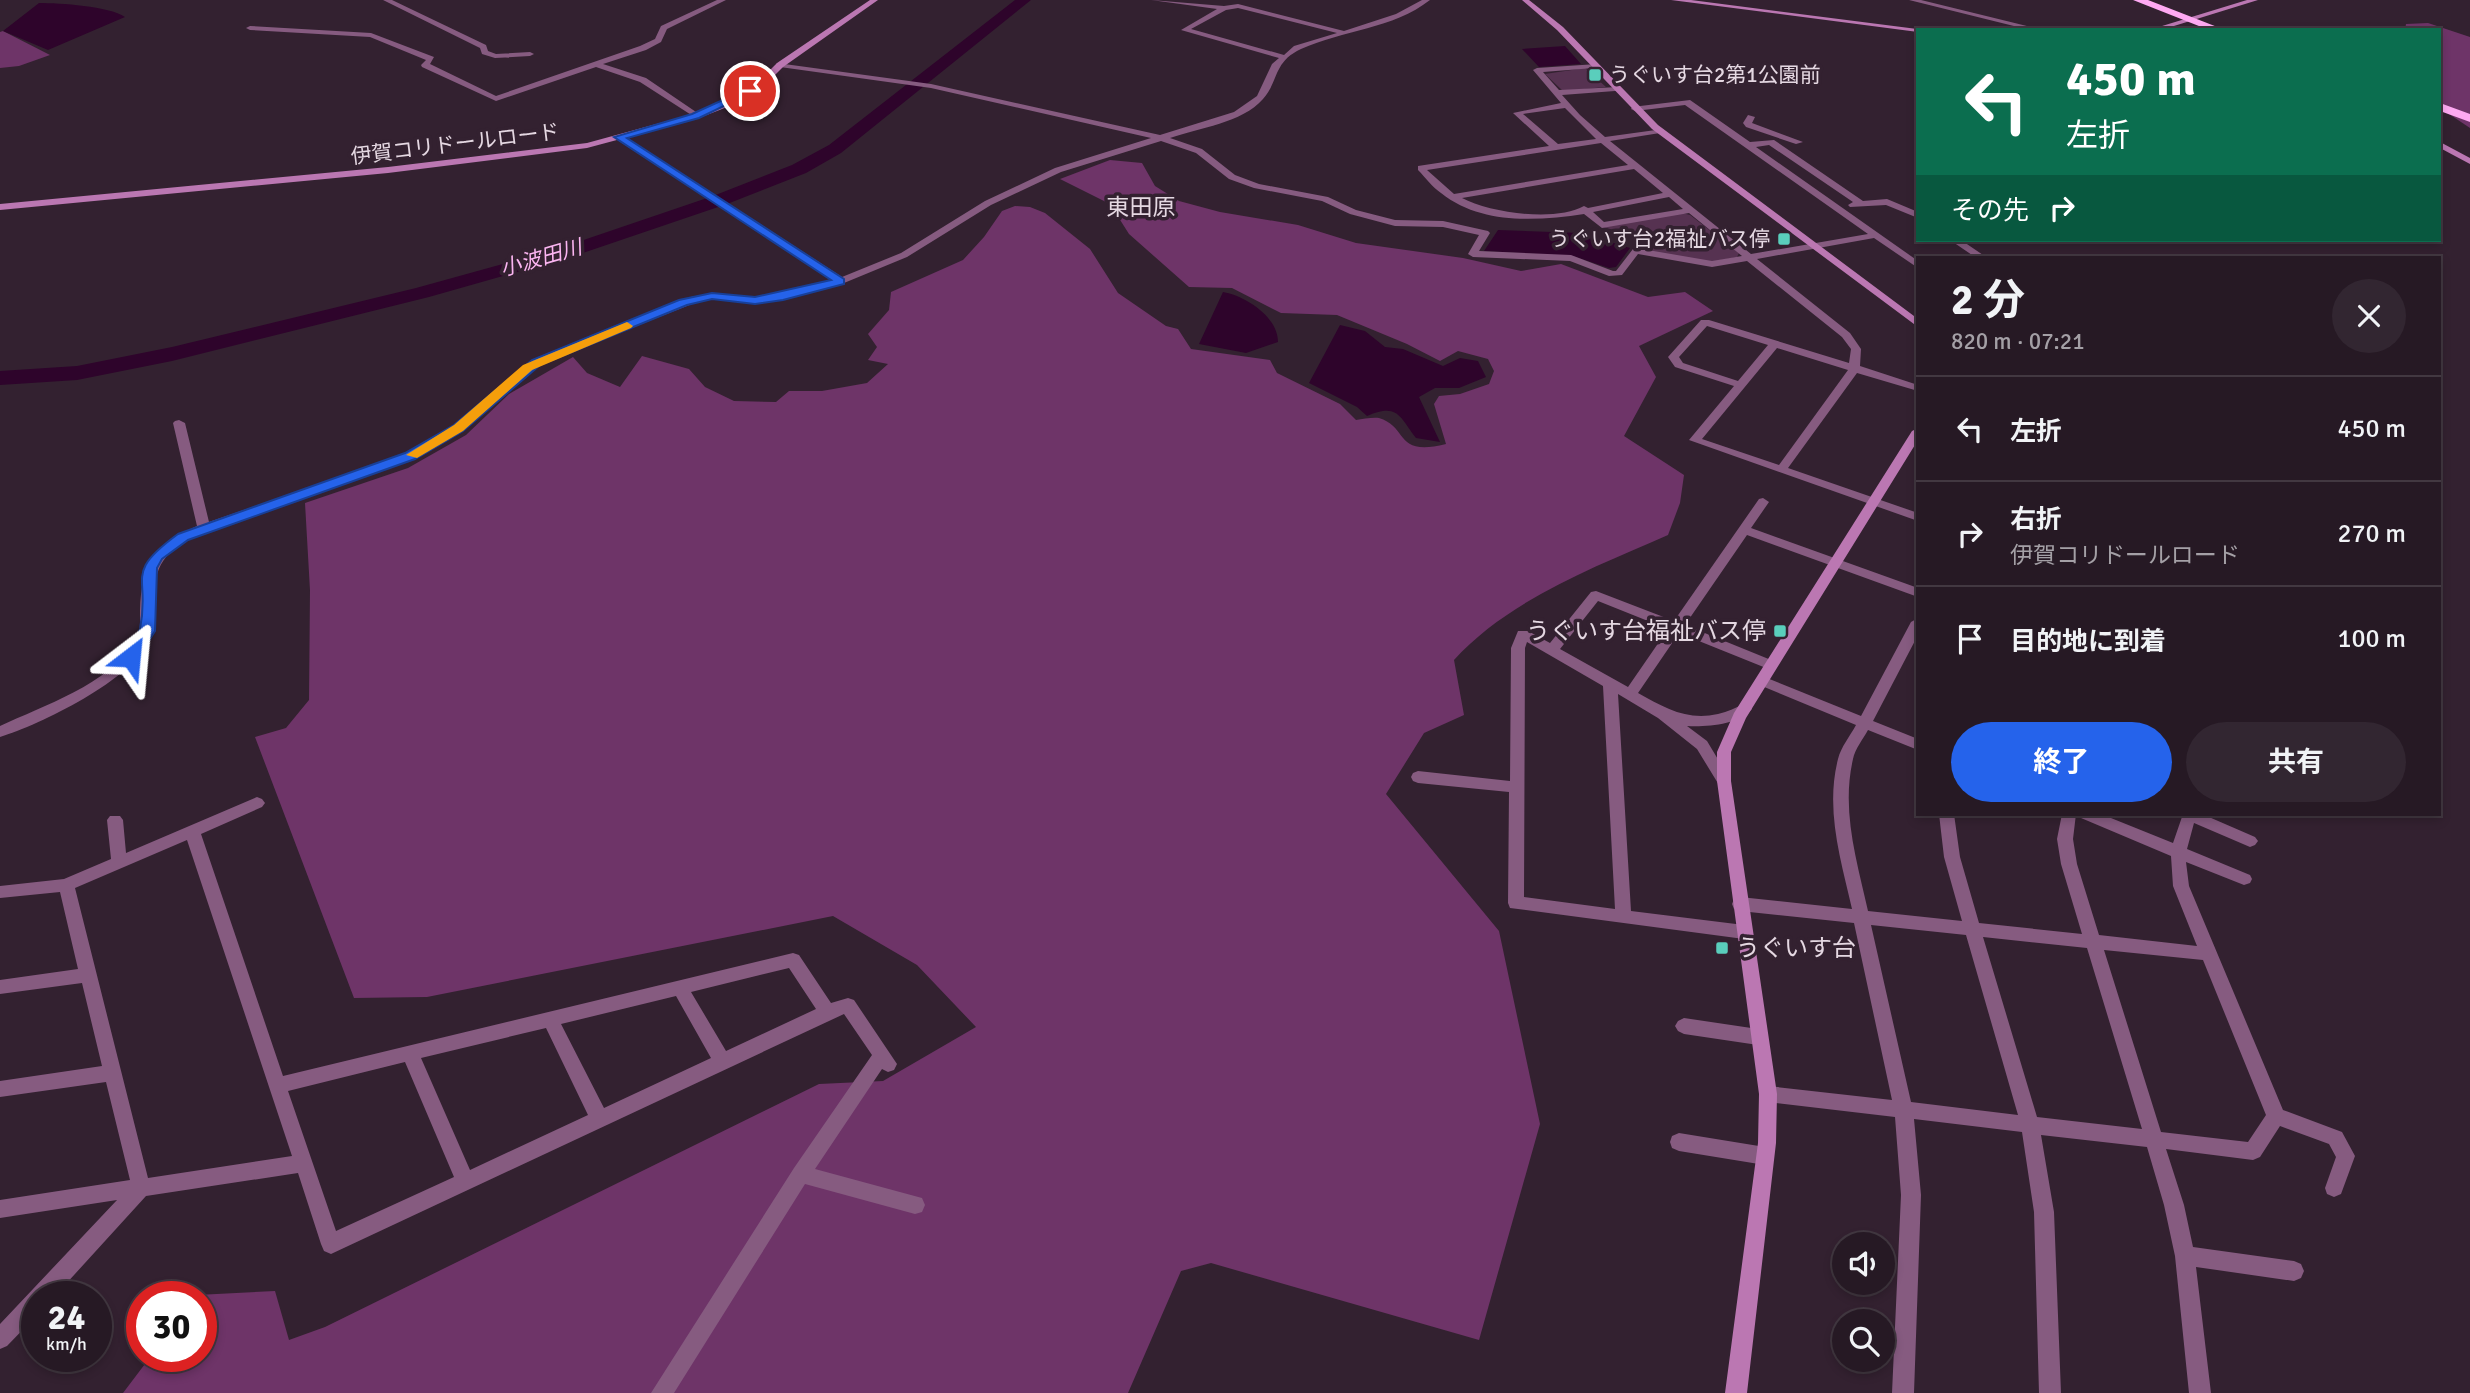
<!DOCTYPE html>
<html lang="ja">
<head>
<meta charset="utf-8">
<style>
	body { margin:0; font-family:Signika,"Noto Sans JP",sans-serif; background:#322631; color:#f1f3f6; height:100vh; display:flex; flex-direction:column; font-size:26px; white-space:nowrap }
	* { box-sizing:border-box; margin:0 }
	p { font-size:23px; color:#a4a0a6 }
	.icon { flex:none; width:38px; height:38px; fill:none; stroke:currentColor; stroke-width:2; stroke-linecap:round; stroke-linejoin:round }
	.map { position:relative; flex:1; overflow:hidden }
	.drawer { position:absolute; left:1916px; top:256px; width:525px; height:560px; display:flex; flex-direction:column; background:#261924; border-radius:0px; box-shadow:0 4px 10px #0003,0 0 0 2px #423841 }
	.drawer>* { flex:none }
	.guide { position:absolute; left:1916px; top:28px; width:525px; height:214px; border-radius:0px; box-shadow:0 4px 10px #0003,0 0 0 2px #423841; background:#0b6e4f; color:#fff; overflow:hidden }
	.controls { position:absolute; left:1832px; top:1232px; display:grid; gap:14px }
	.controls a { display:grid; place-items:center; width:63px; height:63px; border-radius:50%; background:#261924; box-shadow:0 4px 10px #0003,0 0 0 2px #423841; font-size:35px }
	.speed { position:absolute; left:21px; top:1281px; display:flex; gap:14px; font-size:35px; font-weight:700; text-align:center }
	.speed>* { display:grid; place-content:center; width:91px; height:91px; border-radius:50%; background:#261924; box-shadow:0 4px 10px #0003,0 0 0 2px #423841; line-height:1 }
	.speed small { font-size:18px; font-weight:400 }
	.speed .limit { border:10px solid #d22; background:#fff; color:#111 }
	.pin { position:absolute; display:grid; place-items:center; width:60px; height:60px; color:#fff; margin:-30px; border:4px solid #fff; border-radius:50%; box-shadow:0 2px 7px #0007 }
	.me { position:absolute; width:77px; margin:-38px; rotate:29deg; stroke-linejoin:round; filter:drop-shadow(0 0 5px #0008) }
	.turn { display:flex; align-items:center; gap:24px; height:147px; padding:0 35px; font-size:32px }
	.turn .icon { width:91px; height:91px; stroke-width:2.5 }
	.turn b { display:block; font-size:49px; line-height:60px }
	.then { display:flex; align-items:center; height:66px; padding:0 35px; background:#0003; gap:14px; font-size:26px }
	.round { display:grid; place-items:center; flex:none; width:74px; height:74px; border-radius:37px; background:#322631 }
	.headline { display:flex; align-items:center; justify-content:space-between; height:119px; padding:0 35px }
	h1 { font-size:42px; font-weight:700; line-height:52px }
	.primary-button { display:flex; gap:14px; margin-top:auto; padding:14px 35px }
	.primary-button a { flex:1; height:80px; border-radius:42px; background:#2563eb; color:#fff; font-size:28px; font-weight:700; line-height:80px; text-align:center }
	.primary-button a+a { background:#322631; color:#f1f3f6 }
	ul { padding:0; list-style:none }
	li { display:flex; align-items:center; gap:21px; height:105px; padding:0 35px; border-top:2px solid #423841 }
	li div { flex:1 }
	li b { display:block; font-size:26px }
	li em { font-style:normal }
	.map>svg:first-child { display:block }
	.green { fill:#563251 }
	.forest { fill:#6e3468 }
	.water { fill:#2e042b }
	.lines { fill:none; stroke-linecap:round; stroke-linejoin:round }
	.river { fill:#2e042b; fill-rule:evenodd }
	.street { fill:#865b80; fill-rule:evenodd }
	.secondary { fill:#bb77b2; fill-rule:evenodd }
	.highway { fill:#fea9f2; fill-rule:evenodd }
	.route { fill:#2563eb; stroke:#184099; stroke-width:2 }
	.slow { fill:#f59e0b }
	.poi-dot { fill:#5acebc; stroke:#332130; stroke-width:2.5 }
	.labels { text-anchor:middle; stroke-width:7; stroke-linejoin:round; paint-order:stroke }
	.far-poi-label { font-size:21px; fill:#e5d8e2; stroke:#332130; text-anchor:start }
	.far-street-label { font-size:21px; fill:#e5d8e2; stroke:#332130 }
	.far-water-label { font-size:21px; font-style:italic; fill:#fbb5f1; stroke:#332130 }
	.far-quarter-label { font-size:23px; fill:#e5d8e2; stroke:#332130 }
	.poi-label { font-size:24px; fill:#e5d8e2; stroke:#332130; text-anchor:end }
</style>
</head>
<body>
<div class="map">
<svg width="2470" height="1393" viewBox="0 0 2470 1393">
	<rect width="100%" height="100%" fill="#332130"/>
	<path class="green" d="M 1585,68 L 1606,87 L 1563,91 L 1545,74 Z
		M 1682,213 L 1690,215 L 1739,253 L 1737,257 L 1711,262 L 1647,251 L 1653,248 L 1655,240 L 1602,227 Z"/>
	<path class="forest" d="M 2428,23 L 2470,37 L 2470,128 L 2440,108 L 2440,30 L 2405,30 L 2406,24 Z
		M 3,31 L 50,55 L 19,66 L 0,68 L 0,32 Z
		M 1110,160 L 1142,163 L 1155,186 L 1179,201 L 1220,212 L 1298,225 L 1356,243 L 1463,258 L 1521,271 L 1561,264 L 1648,297 L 1685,292 L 1713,311 L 1639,346 L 1656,377 L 1624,436 L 1684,475 L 1680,503 L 1668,535 C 1595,567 1508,600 1454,660 L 1464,715 L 1424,733 L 1386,794 L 1499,931 L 1540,1124 L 1479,1340 L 1211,1263 L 1181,1271 L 1128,1393 L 123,1393 L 151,1356 L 201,1356 L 201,1297 L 195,1297 L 197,1295 L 275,1291 L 289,1340 L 325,1327 L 819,1084 L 883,1081 L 976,1027 L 917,965 L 833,916 L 427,997 L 354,998 L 255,737 L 286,728 L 309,700 L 310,590 L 305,503 L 408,468 L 466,435 L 509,394 L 573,357 L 587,373 L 620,387 L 642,356 L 689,369 L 705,387 L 734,401 L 776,402 L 789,391 L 822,391 L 867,383 L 888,364 L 868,360 L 877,347 L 868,334 L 889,310 L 891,292 L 963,260 L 984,237 L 1002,211 L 1015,206 L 1030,207 L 1045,213 L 1090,249 L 1118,293 L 1166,326 L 1178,329 L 1191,349 L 1270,360 L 1277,373 L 1340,404 L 1356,420 C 1363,419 1373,417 1379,418 C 1409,427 1394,457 1446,444 L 1434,404 L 1439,396 L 1460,394 L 1489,384 L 1494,371 L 1488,359 L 1458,351 L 1440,361 L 1407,344 L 1337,315 L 1281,313 L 1232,288 L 1189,287 L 1129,234 L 1110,204 L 1060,179 Z"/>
	<path class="water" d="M 39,3 C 60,3 109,6 125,17 L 48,50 L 3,31 Z
		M 1565,46 L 1581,64 L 1539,67 L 1522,49 Z
		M 1498,230 L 1581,233 L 1630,248 L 1616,267 L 1609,268 L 1573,256 L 1484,251 Z
		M 1223,292 C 1246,296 1278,317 1278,342 L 1246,353 L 1199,344 Z
		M 1340,325 L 1365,331 L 1385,347 L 1403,349 L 1443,366 L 1460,358 L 1478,361 L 1486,377 L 1459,388 L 1435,388 L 1419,397 L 1440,442 L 1416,438 C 1399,416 1398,403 1367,416 L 1357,407 L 1309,383 Z"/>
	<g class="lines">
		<path class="river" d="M 1015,0 L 1031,0 L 841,153 L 806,173 L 727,204 L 574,256 L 429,297 L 172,361 L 77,380 L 0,385 L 0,371 L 77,366 L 172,347 L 416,288 L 560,248 L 713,196 L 792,165 L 829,145 Z"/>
		<path class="street" d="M 383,0 L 392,0 L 486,45 L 488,51 L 496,54 L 530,52 L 534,54 L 530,56 L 495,58 L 482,54 L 480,48 Z
			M 717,0 L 726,0 L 667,29 L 661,42 L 646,50 L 603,64 L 646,78 L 699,114 L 700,116 L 696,118 L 640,82 L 596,67 L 496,101 L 422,67 L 421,65 L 426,60 L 370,37 L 250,30 L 246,28 L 250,26 L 371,33 L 434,57 L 430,64 L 496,96 L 640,46 L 655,39 L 661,26 Z
			M 1151,0 L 1224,6 L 1238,4 L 1344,31 L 1396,14 L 1422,0 L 1430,0 C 1393,29 1343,30 1301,49 C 1273,62 1279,81 1263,99 C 1242,123 1199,128 1170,138 L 1202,149 L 1235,175 L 1259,184 L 1328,197 L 1356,210 L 1395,220 L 1443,221 L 1488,231 L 1490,233 L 1479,251 L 1571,255 L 1613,271 L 1616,271 L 1633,249 L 1636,248 L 1712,261 L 1742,256 L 1689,213 L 1602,228 L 1584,214 C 1537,221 1481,225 1441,193 C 1432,187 1426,178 1418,170 L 1418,166 L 1549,146 L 1513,113 L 1561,103 L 1533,70 L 1537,68 L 1597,64 L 1598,66 L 1594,68 L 1543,72 L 1559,90 L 1618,87 L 1618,91 L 1615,91 L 1562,95 L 1580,115 L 1605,137 L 1663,129 L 1664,131 L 1660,133 L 1610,141 L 1751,254 L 1868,234 L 1685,105 L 1635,111 L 1631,109 L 1632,107 L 1690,100 L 1750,142 L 1774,140 L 1863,201 L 1887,199 L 1918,212 L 1918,218 L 1886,205 L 1850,207 L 1848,205 L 1853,202 L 1769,145 L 1756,147 L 1918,261 L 1918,268 L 1874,238 L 1757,259 L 1850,333 L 1861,349 L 1860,366 L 1918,385 L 1918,391 L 1857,373 L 1788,468 L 1918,513 L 1918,521 L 1689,440 L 1734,386 L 1675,367 L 1668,357 L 1701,320 L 1709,320 L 1849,363 L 1851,349 L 1842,337 L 1747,261 L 1712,267 L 1638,254 L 1622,275 L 1609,276 L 1570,261 L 1473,257 L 1468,254 L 1479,235 L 1443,227 L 1395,226 L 1350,214 L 1322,201 L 1254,188 L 1229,179 L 1196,153 L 1161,141 L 1061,172 L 991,205 L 907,257 L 844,283 L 783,300 L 756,304 L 712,299 L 697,302 L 540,364 L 462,430 L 414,458 L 191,538 C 155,558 154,575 154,613 C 153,622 154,631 150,640 C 133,679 40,725 0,737 L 0,726 C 43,706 109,684 135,642 C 141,633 140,622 140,611 C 142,561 152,547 197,526 L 173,423 L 175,421 L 179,420 L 185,423 L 209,522 L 406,454 L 454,426 L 532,360 L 691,297 C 717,291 733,299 757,298 C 783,296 809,287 833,280 L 616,139 L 616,135 L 622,135 L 842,277 L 901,253 L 985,201 L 1055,168 L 1151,138 L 931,88 L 780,67 L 776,65 L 777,63 L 931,84 L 1160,135 L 1234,112 L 1257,96 L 1272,64 L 1279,58 L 1181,30 L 1217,9 ZM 1238,8 L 1337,33 L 1294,46 L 1284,55 L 1191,29 L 1226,10 ZM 1565,108 L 1596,139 L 1558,144 L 1523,114 ZM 1601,143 L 1628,165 L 1454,194 L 1427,170 ZM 1634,169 L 1663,193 L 1588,208 L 1584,206 C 1556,222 1490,213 1462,198 ZM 1669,197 L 1683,209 L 1604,222 L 1593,212 ZM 1707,326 L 1768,345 L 1738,381 L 1683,363 L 1679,357 ZM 1777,348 L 1848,370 L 1779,465 L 1702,439 Z
			M 1909,0 L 1921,0 L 2043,30 L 2030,30 Z
			M 1748,115 L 1755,117 L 1752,123 L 1803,142 L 1796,144 L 1746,127 L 1743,123 Z
			M 1950,240 L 1961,240 L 1986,257 L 1975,257 Z
			M 1763,498 L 1769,502 L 1751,528 L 1918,588 L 1918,597 L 1747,535 L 1685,625 L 1776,662 L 1778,665 L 1776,668 L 1766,668 L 1679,633 L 1638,693 C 1665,708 1687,721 1718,714 C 1728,712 1736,707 1745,704 L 1750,705 L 1752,709 C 1739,725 1706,727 1687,726 L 1707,741 L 1731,781 L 1729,785 L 1719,785 L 1697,749 L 1658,718 L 1618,694 L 1631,911 L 1744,925 L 1750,927 L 1752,932 L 1750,937 L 1744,939 L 1510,908 L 1508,903 L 1509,792 L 1418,783 L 1413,781 L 1411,777 L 1413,773 L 1418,771 L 1510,781 L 1511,648 L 1518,631 L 1528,631 L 1550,643 L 1591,592 L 1596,591 L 1674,621 L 1759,499 ZM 1598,601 L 1668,629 L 1628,687 L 1560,649 ZM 1527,642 L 1603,686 L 1615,909 L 1524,897 L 1525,648 Z
			M 1918,618 L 1918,635 L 1873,721 L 1918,739 L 1918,750 L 1868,730 C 1863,739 1855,749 1853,759 C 1841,811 1857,861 1868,911 L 1962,921 L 1944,857 L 1939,814 L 1954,814 L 1960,857 L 1979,923 L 2082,934 L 2061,864 L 2057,839 L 2062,814 L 2076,814 L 2073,839 L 2077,864 L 2099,935 L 2197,946 L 2173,886 L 2171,856 L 2081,818 L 2079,814 L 2101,814 L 2173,843 L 2183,814 L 2202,814 L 2255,837 L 2258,841 L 2255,845 L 2250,847 L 2194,823 L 2187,849 L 2250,875 L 2252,879 L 2250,883 L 2244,885 L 2186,862 L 2189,886 L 2283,1110 L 2342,1132 L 2355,1156 L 2341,1194 L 2334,1197 L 2327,1194 L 2325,1188 L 2336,1157 L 2329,1144 L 2280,1126 L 2260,1157 L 2253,1160 L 2166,1149 L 2184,1205 L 2193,1247 L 2294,1261 L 2301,1264 L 2304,1271 L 2301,1278 L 2294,1281 L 2196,1267 L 2211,1393 L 2189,1393 L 2175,1256 L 2164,1205 L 2147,1147 L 2041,1135 L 2054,1212 L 2061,1393 L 2039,1393 L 2034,1212 L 2022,1132 L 1914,1119 L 1921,1195 L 1914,1393 L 1892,1393 L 1901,1195 L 1895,1117 L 1768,1102 L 1762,1100 L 1759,1094 L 1762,1088 L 1768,1086 L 1892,1100 L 1854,923 L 1740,911 L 1734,909 L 1732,904 L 1734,899 L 1740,897 L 1852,909 C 1841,860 1825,810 1838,759 C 1841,747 1850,736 1856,725 L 1757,684 L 1755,681 L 1757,678 L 1767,678 L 1861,716 L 1911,622 ZM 1871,925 L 1966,935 L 2018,1115 L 1911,1102 ZM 1983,937 L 2087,948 L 2142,1129 L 2037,1117 ZM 2104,950 L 2203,960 L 2266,1115 L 2248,1142 L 2161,1132 Z
			M 257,797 L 262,799 L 265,803 L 262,807 L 201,834 L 283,1076 L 793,953 L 799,955 L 831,1003 L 848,998 L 854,1000 L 897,1064 L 894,1070 L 888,1072 L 882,1069 L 815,1169 L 922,1198 L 925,1205 L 922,1212 L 915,1214 L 805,1184 L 674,1393 L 651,1393 L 794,1168 L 872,1055 L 844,1014 L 331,1254 L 324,1251 L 321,1244 L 298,1173 L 146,1196 L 54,1297 L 37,1297 L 37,1315 L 7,1346 L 0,1349 L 0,1324 L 117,1200 L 0,1218 L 0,1200 L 130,1180 L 106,1082 L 0,1097 L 0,1081 L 102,1066 L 82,983 L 0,994 L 0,980 L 78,969 L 60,892 L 0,898 L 0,886 L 64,879 L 111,859 L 107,820 L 110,816 L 120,816 L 123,820 L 126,853 ZM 187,840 L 292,1156 L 148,1178 L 75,888 ZM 789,968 L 816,1009 L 726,1051 L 691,992 ZM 676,996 L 711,1058 L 604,1108 L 561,1024 ZM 546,1028 L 588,1115 L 470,1170 L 421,1058 ZM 405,1062 L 454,1177 L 336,1231 L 288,1091 Z
			M 1684,1018 L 1758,1029 L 1764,1032 L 1767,1037 L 1764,1042 L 1758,1045 L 1684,1034 L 1678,1031 L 1675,1026 L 1678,1021 Z
			M 1679,1133 L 1765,1147 L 1772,1150 L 1774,1156 L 1772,1162 L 1765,1165 L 1679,1151 L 1672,1148 L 1670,1142 L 1672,1136 Z"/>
		<path class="secondary" d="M 870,0 L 878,0 L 783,67 L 763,87 L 740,102 L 699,118 L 587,148 L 388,173 L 0,210 L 0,204 L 388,167 L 587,143 L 693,114 L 734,98 L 757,83 L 777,63 Z
			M 1522,0 L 1529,0 L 1563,27 L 1658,125 L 1918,319 L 1918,327 L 1652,129 L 1557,30 Z
			M 1671,0 L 1691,0 L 1925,30 L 1918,30 L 1918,32 Z
			M 2247,0 L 2258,0 L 2161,30 L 2149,30 Z
			M 2440,142 L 2470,158 L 2470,164 L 2440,148 Z
			M 1918,428 L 1918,440 L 1746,718 L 1731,752 L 1731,781 L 1777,1094 L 1776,1143 L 1747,1393 L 1725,1393 L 1758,1143 L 1759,1094 L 1717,781 L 1717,752 L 1734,713 L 1912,431 Z"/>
		<path class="highway" d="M 2133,0 L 2148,0 L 2225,30 L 2209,30 Z
			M 2440,103 L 2470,114 L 2470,122 L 2440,111 Z"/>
	</g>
	<path class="route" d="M 747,89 L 755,91 L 699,118 L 627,138 L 844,279 L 844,284 L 783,300 L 755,304 L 712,299 L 687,305 L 540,365 L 463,431 L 415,459 L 188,540 L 162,559 L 157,568 L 155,631 L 136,661 L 125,661 L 123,657 C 128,648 137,638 140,629 C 151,575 122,575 178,534 L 405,453 L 454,425 L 532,360 L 679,300 L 712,293 L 755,297 L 831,280 L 614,137 L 692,114 Z"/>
	<path class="slow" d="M 627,322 L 633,326 L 631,328 L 532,370 L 463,431 L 417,458 L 406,455 L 454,425 L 523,365 Z"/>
	<g class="poi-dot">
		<rect x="1588" y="68" width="14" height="14" rx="3.5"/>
		<rect x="1777" y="232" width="14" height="14" rx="3.5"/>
		<rect x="1773" y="624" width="14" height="14" rx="3.5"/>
		<rect x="1715" y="941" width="14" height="14" rx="3.5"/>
	</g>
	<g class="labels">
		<g class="far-poi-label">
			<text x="1609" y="82">うぐいす台2第1公園前</text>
			<text x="1770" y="246" text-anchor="end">うぐいす台2福祉バス停</text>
		</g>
		<g class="far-street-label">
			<text transform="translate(455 144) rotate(-7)" y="7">伊賀コリドールロード</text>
		</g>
		<g class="far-water-label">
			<text transform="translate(541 258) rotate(-16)" y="7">小波田川</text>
		</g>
		<g class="far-quarter-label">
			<text x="1141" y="215">東田原</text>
		</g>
		<g class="poi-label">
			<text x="1766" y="639">うぐいす台福祉バス停</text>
			<text x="1736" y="956" text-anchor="start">うぐいす台</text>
		</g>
	</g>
</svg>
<div class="controls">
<a><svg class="icon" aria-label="sound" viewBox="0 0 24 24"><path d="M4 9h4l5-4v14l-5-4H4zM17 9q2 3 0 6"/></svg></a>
<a><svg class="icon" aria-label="search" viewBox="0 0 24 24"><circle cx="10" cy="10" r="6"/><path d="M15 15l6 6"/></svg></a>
</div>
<div class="speed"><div>24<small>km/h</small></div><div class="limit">30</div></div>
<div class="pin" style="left:750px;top:91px;background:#d93025"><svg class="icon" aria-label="arrive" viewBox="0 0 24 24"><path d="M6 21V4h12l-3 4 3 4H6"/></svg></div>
<svg class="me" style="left:131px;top:657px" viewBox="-20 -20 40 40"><path d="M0-17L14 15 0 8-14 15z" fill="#2563eb" stroke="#fff" stroke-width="4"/></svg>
<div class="guide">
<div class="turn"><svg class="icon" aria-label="left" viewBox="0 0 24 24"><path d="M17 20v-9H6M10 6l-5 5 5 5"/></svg><div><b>450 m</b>左折</div></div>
<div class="then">その先<svg class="icon" aria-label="right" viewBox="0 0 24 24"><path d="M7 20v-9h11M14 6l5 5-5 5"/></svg></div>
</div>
<section class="drawer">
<div class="headline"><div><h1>2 分</h1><p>820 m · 07:21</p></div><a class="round"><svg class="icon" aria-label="close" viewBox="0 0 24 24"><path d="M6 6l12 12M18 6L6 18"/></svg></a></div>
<ul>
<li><svg class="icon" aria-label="left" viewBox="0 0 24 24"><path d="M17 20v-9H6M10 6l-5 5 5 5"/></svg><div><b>左折</b></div><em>450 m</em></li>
<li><svg class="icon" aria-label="right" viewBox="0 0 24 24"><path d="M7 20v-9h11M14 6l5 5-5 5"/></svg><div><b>右折</b><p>伊賀コリドールロード</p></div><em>270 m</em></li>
<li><svg class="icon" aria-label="arrive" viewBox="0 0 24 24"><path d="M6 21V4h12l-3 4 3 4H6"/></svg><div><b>目的地に到着</b></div><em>100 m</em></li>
</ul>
<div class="primary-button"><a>終了</a><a>共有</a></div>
</section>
</div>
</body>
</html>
